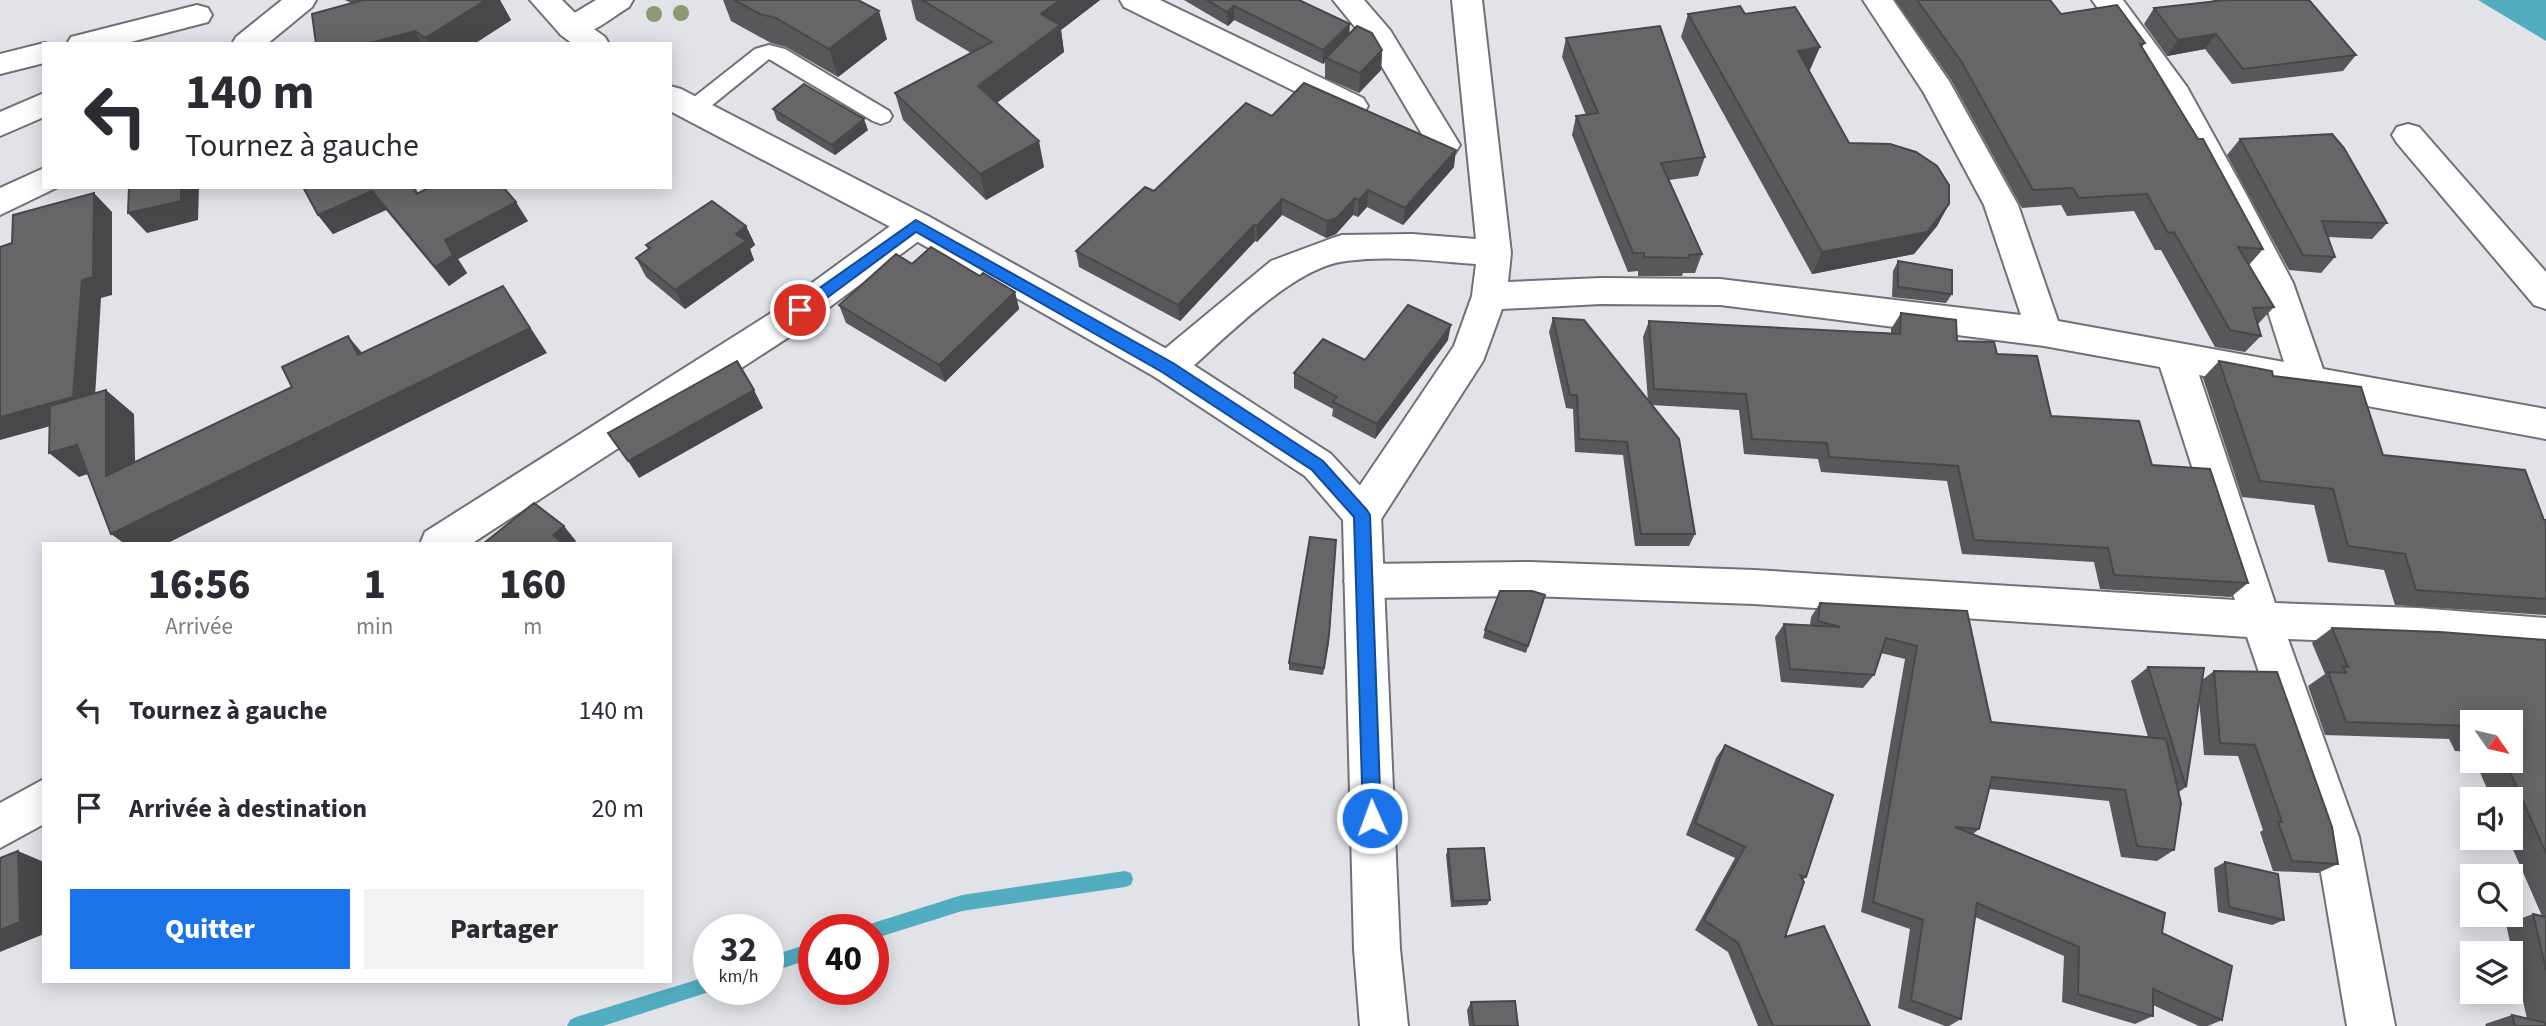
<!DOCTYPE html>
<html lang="fr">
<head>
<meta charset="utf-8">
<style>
	body { margin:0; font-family:"Source Sans 3",sans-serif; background:#f2f2f3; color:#2b2b33; height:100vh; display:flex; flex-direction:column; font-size:26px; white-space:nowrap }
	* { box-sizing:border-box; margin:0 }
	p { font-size:23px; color:#7c7c81 }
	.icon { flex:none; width:38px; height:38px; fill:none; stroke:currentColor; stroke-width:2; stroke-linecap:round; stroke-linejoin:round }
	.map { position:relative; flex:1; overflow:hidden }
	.drawer { position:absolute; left:42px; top:542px; width:630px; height:441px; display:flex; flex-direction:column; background:#fff; border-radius:0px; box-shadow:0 4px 18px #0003 }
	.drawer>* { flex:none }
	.banner { position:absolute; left:42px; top:42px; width:630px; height:147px; border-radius:0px; box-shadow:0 4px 18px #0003; background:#fff; color:#2b2b33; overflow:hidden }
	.needle { width:46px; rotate:124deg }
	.buttons { position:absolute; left:2460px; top:710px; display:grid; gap:14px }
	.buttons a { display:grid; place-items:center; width:63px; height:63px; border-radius:0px; background:#fff; box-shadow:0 4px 18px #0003; font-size:35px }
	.speed { position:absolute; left:693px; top:914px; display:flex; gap:14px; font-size:35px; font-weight:700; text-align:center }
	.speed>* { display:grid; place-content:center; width:91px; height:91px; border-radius:50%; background:#fff; box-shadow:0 4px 18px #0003; line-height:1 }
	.speed small { font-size:18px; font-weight:400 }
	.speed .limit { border:10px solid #d22; background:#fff; color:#111 }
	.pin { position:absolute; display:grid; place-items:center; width:60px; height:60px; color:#fff; margin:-30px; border:4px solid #fff; border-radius:50%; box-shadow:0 2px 7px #0007 }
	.me { position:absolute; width:77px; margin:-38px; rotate:358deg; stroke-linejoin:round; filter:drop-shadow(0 0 5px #0008) }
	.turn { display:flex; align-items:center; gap:24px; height:147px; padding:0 28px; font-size:32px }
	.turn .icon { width:91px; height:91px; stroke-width:2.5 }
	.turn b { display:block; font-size:49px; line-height:60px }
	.eta { display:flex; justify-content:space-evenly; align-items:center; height:119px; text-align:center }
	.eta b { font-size:42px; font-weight:800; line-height:49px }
	.primary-button { display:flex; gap:14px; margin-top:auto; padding:14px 28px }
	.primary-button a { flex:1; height:80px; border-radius:0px; background:#1a73e8; color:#fff; font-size:28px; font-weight:800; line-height:80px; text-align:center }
	.primary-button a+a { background:#f2f2f3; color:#2b2b33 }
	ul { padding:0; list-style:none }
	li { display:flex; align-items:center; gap:21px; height:98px; padding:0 28px }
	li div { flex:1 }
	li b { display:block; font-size:26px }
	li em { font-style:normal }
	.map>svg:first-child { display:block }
	.water { fill:#52adc0 }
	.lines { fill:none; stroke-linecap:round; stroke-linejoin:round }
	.stream { fill:#52adc0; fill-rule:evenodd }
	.service-casing { stroke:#707175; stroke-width:4 }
	.minor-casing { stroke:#707175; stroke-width:4 }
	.tertiary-casing { stroke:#707175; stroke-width:4 }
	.service { fill:#fff; fill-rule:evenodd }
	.minor { fill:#fff; fill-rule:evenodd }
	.tertiary { fill:#fff; fill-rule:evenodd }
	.tree { fill:#8d9772 }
	.wall { fill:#59575a }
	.shaded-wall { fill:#49474a }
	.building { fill:#686569; stroke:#49474a; stroke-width:2 }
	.route { fill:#1a73e8; stroke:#114b97; stroke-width:2 }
</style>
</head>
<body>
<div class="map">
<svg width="2546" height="1026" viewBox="0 0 2546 1026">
	<rect width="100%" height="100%" fill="#e2e3e8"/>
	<path class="water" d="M 2478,0 L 2546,0 L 2546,41 Z"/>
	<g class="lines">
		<path class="stream" d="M 1125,871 L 1131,873 L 1133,879 L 1131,885 L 1125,887 L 962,911 L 873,939 L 873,929 L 865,929 L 867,925 L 873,923 L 962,895 Z
			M 814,942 L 814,958 L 768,973 L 768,957 Z
			M 709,976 L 709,989 L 715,989 L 709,992 L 603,1026 L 567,1026 L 570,1020 L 576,1017 Z"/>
		<g class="service-casing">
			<path id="service" d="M 769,45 L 785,49 L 889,111 L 892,116 L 889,121 L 881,124 L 873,121 L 769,59 L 700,115 L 692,118 L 684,115 L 681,110 L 684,105 L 755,49 Z"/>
		</g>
		<g class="minor-casing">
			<path id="minor" d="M 282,0 L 316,0 L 312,7 L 267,44 L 232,44 L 236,37 Z
				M 596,0 L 633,0 L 629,7 C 609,19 585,42 561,35 L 557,28 L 561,21 Z
				M 1120,0 L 1160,0 L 1363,98 L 1368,106 L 1363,114 L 1352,117 L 1341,114 L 1124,7 Z
				M 1333,0 L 1364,0 L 1390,30 L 1460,145 L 1455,153 L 1444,156 L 1433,153 L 1368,43 Z
				M 1452,0 L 1482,0 L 1511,253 L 1508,282 L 1601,278 L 1720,279 L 2021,315 L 1984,205 L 1924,93 L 1863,0 L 1893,0 L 1949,81 L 2018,205 L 2058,321 L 2284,362 L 2259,283 L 2163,100 L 2092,0 L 2123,0 L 2187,87 L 2246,194 L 2293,283 L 2323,369 L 2546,409 L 2546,439 L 2199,375 L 2275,603 L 2418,608 L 2546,618 L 2546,654 L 2418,644 L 2288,639 L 2359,837 L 2395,1026 L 2347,1026 L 2315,837 L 2247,637 L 1754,604 L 1530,596 L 1364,598 L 1350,593 L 1344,581 L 1350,569 L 1364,564 L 1530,562 L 1754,570 L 2235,600 L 2160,367 L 2044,346 L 1720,305 L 1601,304 L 1502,309 L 1483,361 L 1376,527 L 1362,531 L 1348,527 L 1343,515 L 1348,503 L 1454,346 L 1472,296 L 1476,264 C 1433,261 1388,255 1346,261 C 1292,267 1223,341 1181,377 L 1168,381 L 1155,377 L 1150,367 L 1155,357 L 1271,261 L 1330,239 L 1342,235 L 1412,234 L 1476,239 Z
				M 197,5 L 208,8 L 212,15 L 208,22 L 123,44 L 67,44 L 71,37 Z
				M 44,43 L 48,44 L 44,44 L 44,63 L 0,74 L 0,54 Z
				M 44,93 L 44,117 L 0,136 L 0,112 Z
				M 2408,124 L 2419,127 L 2546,272 L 2546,309 L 2534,305 L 2397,143 L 2392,135 L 2397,127 Z
				M 44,168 L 44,187 L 56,188 L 0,215 L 0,188 Z
				M 916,213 L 928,216 L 933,225 L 928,234 L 792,335 L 471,544 L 420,544 L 425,532 L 768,315 L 904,216 Z
				M 44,779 L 44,824 L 0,848 L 0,803 Z"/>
		</g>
		<g class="tertiary-casing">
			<path id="tertiary" d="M 530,0 L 562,0 L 583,21 L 605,37 L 609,44 L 573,44 L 561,35 Z
				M 670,86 L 681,89 L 928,216 L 1181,357 L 1331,454 L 1376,503 L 1381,515 L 1400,949 L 1408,1026 L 1360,1026 L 1354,949 L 1343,520 L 1305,476 L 1155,377 L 904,234 L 670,111 Z"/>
		</g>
		<use href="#service" class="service"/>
		<use href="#minor" class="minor"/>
		<use href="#tertiary" class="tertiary"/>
	</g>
	<g class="tree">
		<circle cx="681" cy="13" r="8"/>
		<circle cx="654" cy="14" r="8"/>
	</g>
	<path class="wall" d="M 345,0 L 500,0 L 511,20 L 474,44 L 316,44 L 351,3 Z
		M 723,0 L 858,0 L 887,39 L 838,77 L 786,47 L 771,43 L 731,21 Z
		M 911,0 L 1100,0 L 1061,30 L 1064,52 L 997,103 L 1044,167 L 986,200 L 903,120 L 895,93 L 971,53 L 916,20 Z
		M 1184,0 L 1299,0 L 1349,34 L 1382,50 L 1381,70 L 1359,93 L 1325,78 L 1325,62 L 1323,64 L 1234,20 L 1228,26 Z
		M 1895,0 L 2050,0 L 2061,14 L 2145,43 L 2142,47 L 2263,249 L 2249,265 L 2274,307 L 2258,324 L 2261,336 L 2245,352 L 2215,347 L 2161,250 L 2155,250 L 2134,211 L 2067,216 L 2061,205 L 2022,208 L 1951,80 Z
		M 2212,0 L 2309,0 L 2356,55 L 2343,71 L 2232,84 L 2205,49 L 2167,56 L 2144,24 L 2154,8 L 2214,1 Z
		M 1688,14 L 1745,14 L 1810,70 L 1809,70 L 1849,143 L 1949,204 L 1937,226 L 1914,254 L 1812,274 L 1681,37 Z
		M 1566,38 L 1705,157 L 1698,176 L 1669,180 L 1702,254 L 1695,273 L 1683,273 L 1682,276 L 1638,276 L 1638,271 L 1628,272 L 1572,135 L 1576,116 L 1586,115 L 1562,57 Z
		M 773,109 L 868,130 L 835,155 L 777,120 Z
		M 2240,139 L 2387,223 L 2372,239 L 2328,237 L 2335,257 L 2321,273 L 2289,270 L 2227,155 Z
		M 1454,167 L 1403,225 L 1367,207 L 1358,217 L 1353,215 L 1336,234 L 1326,238 L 1282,215 L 1257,242 L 1255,241 L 1180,321 L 1079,267 L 1076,251 L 1154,191 Z
		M 303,187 L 415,187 L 418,193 L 528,221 L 458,259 L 467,273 L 449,286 L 386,210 L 333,234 L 318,215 Z
		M 746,226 L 755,245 L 750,249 L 754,260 L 685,309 L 646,277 L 636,258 L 648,249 L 646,245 Z
		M 1898,261 L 1952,294 L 1946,303 L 1892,297 L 1893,271 Z
		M 912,264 L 980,276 L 1015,292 L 1019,309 L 945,382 L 846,323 L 839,305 Z
		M 1901,313 L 1957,341 L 1997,354 L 2051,416 L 2152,465 L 2248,583 L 2231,597 L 2100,589 L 2094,562 L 1962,554 L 1947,481 L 1821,472 L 1818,459 L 1744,454 L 1739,410 L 1651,405 L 1695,534 L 1689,546 L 1635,546 L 1623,455 L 1575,452 L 1573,409 L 1566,408 L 1549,332 L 1553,318 L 1648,401 L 1643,337 L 1649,321 L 1891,333 L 1891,329 Z
		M 1448,340 L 1375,439 L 1332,416 L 1333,409 L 1294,388 L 1294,373 L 1365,360 Z
		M 2219,361 L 2273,376 L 2383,455 L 2546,520 L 2546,615 L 2395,605 L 2384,570 L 2328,562 L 2314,505 L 2242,497 L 2203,378 Z
		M 1336,540 L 1329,643 L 1323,675 L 1289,670 L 1289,663 Z
		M 1545,595 L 1526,653 L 1483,638 L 1485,630 Z
		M 1820,603 L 1967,611 L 1991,722 L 2148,737 L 2131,681 L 2148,667 L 2202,680 L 2214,671 L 2338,864 L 2318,873 L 2273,871 L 2260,832 L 2263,830 L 2238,756 L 2204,755 L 2199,699 L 2186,787 L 2179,792 L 2174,850 L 2157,861 L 2121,857 L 2109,801 L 1989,789 L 1979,829 L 1973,834 L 2162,933 L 2222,1020 L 2208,1026 L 2199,1026 L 2153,1005 L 2153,1016 L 2135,1024 L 2062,1002 L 2064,956 L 1975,917 L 1961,1019 L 1949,1026 L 1945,1026 L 1898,1008 L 1910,929 L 1861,912 L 1905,659 L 1881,653 L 1874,675 L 1863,688 L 1781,682 L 1775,637 L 1784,624 L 1810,625 L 1811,617 Z
		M 2332,628 L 2546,640 L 2546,1026 L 2486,1026 L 2485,1024 L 2512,1015 L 2527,1019 L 2506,924 L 2533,914 L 2542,916 L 2508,838 L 2511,838 L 2511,800 L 2492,800 L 2475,761 L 2511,761 L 2511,723 L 2473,723 L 2473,757 L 2471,752 L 2455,751 L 2449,739 L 2325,735 L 2308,686 L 2325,674 L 2312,643 Z
		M 1725,745 L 1806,877 L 1803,880 L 1785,937 L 1869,1026 L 1758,1026 L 1728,952 L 1695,930 L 1735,858 L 1686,835 L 1716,758 Z
		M 1448,849 L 1490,900 L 1487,905 L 1451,907 L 1446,855 Z
		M 2225,862 L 2284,920 L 2272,925 L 2218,912 L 2214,868 Z
		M 1471,1002 L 1518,1026 L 1469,1026 L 1467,1010 Z"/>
	<path class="shaded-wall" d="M 486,0 L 500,0 L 511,20 L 474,44 L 429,44 L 425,38 Z
		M 1060,0 L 1100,0 L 1061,30 L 1064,52 L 984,112 L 978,86 L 1041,14 Z
		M 1234,6 L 1234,20 L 1228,26 L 1227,12 Z
		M 879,11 L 887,39 L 838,77 L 829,49 Z
		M 1350,24 L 1349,39 L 1326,58 L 1325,62 L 1323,64 L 1323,50 Z
		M 415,31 L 423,44 L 366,44 Z
		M 2216,34 L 2205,49 L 2167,56 L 2178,40 Z
		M 1820,47 L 1810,70 L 1789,74 L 1798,51 Z
		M 1382,50 L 1381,70 L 1359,93 L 1360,73 Z
		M 864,119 L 868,130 L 835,155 L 832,145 Z
		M 1039,141 L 1044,167 L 986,200 L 980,174 Z
		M 1456,150 L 1454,167 L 1403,225 L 1405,208 Z
		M 181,187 L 199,187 L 198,220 L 147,233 L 128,213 Z
		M 1368,190 L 1367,207 L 1358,217 L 1359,200 Z
		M 372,191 L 386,210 L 333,234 L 318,215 Z
		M 94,193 L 112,212 L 112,295 L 101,298 L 94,414 L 0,440 L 0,417 L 82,280 Z
		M 1355,198 L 1353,215 L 1336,234 L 1326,238 L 1327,221 Z
		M 1282,199 L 1282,215 L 1257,242 L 1257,226 Z
		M 516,202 L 528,221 L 458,259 L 467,273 L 449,286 L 435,267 L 445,240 Z
		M 1949,204 L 1937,226 L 1914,254 L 1812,274 L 1822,252 Z
		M 1254,225 L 1255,241 L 1180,321 L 1178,305 Z
		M 746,226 L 755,245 L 750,249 L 754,260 L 685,309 L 675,290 L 736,234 Z
		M 503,286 L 547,353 L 166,544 L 125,544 L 111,534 Z
		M 1015,292 L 1019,309 L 945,382 L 939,365 Z
		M 1451,325 L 1448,340 L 1375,439 L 1377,424 Z
		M 348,336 L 369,361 L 358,355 Z
		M 106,390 L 134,414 L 136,499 L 106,476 Z
		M 754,390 L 763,408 L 639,478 L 628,461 Z
		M 77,445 L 106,468 L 79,477 L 49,453 Z
		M 564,526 L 576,541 L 573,544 L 560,544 L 553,535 Z
		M 18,851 L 44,862 L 44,934 L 0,952 L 0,930 Z"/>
	<path class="building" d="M 363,0 L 486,0 L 425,38 L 415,31 L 366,44 L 316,44 L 312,14 Z
		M 734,0 L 858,0 L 879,11 L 829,49 L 776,18 L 760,14 Z
		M 922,0 L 1060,0 L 1041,14 L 1060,25 L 978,86 L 1039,141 L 980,174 L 895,93 L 992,42 Z
		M 1207,0 L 1299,0 L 1350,24 L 1323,50 L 1234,6 L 1227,12 Z
		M 1917,0 L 2050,0 L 2061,14 L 2117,5 L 2145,43 L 2140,44 L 2198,139 L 2203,139 L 2263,249 L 2238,247 L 2274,307 L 2253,308 L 2261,336 L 2230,330 L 2174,232 L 2168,233 L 2147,194 L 2079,198 L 2073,188 L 2033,190 L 1961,61 Z
		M 2227,0 L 2309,0 L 2356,55 L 2243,69 L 2216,34 L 2178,40 L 2154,8 Z
		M 1740,6 L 1745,14 L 1795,7 L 1820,47 L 1798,51 L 1849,143 L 1890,144 L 1916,152 L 1937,166 L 1949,185 L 1949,204 L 1927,232 L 1822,252 L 1688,14 Z
		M 1357,26 L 1372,33 L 1382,50 L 1360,73 L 1326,58 Z
		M 1660,26 L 1705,157 L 1661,163 L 1702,254 L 1689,255 L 1689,258 L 1644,257 L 1644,253 L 1633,253 L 1576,116 L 1598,113 L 1566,38 Z
		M 1304,83 L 1456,150 L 1405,208 L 1368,190 L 1359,200 L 1355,198 L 1337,218 L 1327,221 L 1282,199 L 1257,226 L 1254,225 L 1178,305 L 1076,251 L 1145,187 L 1154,191 L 1246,103 L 1272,116 Z
		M 804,84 L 864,119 L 832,145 L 773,109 Z
		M 2332,134 L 2344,148 L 2387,223 L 2322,221 L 2335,257 L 2303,255 L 2240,139 Z
		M 129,187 L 181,187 L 181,201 L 128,213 Z
		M 303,187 L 413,187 L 417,194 L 430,187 L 503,187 L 516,202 L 445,240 L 453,255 L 435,267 L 372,191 L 318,215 Z
		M 94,193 L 93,277 L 82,280 L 73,397 L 0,417 L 0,247 L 12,243 L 13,215 Z
		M 712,201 L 746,226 L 736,234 L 746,241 L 675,290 L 636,258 L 650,248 L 646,245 Z
		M 931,247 L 980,276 L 983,273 L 1015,292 L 939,365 L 839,305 L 896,254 L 912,264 Z
		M 1898,261 L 1952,270 L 1952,294 L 1898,287 Z
		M 503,286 L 530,328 L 111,534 L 77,445 L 49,453 L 50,406 L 106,390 L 106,476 L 292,387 L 282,367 L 348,336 L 358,355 Z
		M 1408,305 L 1451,325 L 1377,424 L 1333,402 L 1337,397 L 1294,373 L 1323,339 L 1365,360 Z
		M 1901,313 L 1956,320 L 1957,341 L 1994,342 L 1997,354 L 2037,356 L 2051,416 L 2139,421 L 2152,465 L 2210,469 L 2248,583 L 2114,575 L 2108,548 L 1974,540 L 1958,466 L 1829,457 L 1827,443 L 1752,439 L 1746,394 L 1654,389 L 1649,321 L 1900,334 Z
		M 1553,318 L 1584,320 L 1679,439 L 1695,534 L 1641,534 L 1627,442 L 1579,439 L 1577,395 L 1570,395 Z
		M 737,361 L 754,390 L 628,461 L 608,433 Z
		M 2219,361 L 2272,371 L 2273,376 L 2361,387 L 2383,455 L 2525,470 L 2544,520 L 2546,520 L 2546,599 L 2416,590 L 2405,554 L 2348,546 L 2333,489 L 2260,481 Z
		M 534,503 L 564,526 L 553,535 L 562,543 L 561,544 L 483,544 Z
		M 1310,537 L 1336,540 L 1329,635 L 1324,668 L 1289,663 Z
		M 1500,591 L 1532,591 L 1545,595 L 1528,646 L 1485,630 Z
		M 1820,603 L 1967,611 L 1991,722 L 2166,739 L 2181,803 L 2174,850 L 2137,846 L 2125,790 L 1992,777 L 1979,829 L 1955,827 L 2165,913 L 2162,933 L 2232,966 L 2222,1020 L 2153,989 L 2153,1016 L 2078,994 L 2079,947 L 1977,903 L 1961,1019 L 1911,1000 L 1923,920 L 1873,902 L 1917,646 L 1886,638 L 1874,675 L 1790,669 L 1784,624 L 1840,627 L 1818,621 Z
		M 2332,628 L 2440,632 L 2546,640 L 2546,853 L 2505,761 L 2511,761 L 2511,723 L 2473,723 L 2473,726 L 2346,722 L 2328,672 L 2346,673 L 2343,666 L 2348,667 Z
		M 2148,667 L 2204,668 L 2186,787 Z
		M 2214,671 L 2277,672 L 2332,827 L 2338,864 L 2292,861 L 2278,822 L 2282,822 L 2255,745 L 2220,743 Z
		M 1725,745 L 1833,795 L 1806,877 L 1800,875 L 1804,882 L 1785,937 L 1824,926 L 1870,1026 L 1773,1026 L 1738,943 L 1704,920 L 1745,847 L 1695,823 Z
		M 1484,848 L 1490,900 L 1453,901 L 1448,849 Z
		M 18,851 L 20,922 L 0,930 L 0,858 Z
		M 2225,862 L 2278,874 L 2284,920 L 2229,907 Z
		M 2533,914 L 2546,917 L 2546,970 Z
		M 1515,1001 L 1518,1026 L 1474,1026 L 1471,1002 Z
		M 2512,1015 L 2546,1023 L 2546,1026 L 2515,1026 Z"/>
	<path class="route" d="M 916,220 L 1173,363 L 1323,461 L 1367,510 L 1370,515 L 1381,818 L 1379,824 L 1372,826 L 1366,824 L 1363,818 L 1354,517 L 1312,470 L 1162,372 L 916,232 L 805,314 L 794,314 L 792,310 L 794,306 Z"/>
</svg>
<div class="buttons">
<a><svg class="needle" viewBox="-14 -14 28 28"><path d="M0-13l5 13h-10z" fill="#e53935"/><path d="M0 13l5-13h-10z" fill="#7c7c81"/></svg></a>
<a><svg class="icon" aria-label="sound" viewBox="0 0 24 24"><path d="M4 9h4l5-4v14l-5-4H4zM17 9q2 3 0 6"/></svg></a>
<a><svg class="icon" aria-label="search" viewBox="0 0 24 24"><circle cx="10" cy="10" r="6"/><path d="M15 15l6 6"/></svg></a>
<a><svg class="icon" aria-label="layers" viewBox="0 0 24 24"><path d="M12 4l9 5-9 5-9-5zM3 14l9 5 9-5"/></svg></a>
</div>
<div class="speed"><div>32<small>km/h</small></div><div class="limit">40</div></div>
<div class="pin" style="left:800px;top:310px;background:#d93025"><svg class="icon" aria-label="arrive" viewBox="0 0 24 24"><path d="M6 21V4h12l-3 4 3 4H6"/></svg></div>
<svg class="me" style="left:1372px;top:818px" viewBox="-20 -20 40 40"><circle r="17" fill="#1a73e8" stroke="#fff" stroke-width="3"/><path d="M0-11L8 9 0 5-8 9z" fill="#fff"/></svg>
<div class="banner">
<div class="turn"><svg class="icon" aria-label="left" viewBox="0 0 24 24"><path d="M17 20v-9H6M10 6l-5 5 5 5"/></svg><div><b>140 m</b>Tournez à gauche</div></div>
</div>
<section class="drawer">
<div class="eta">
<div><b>16:56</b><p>Arrivée</p></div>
<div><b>1</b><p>min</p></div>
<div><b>160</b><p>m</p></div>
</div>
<ul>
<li><svg class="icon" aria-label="left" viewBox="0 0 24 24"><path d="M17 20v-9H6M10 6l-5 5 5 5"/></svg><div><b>Tournez à gauche</b></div><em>140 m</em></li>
<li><svg class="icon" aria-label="arrive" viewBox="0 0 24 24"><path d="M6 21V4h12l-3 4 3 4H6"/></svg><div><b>Arrivée à destination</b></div><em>20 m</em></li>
</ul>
<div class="primary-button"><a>Quitter</a><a>Partager</a></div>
</section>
</div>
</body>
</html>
